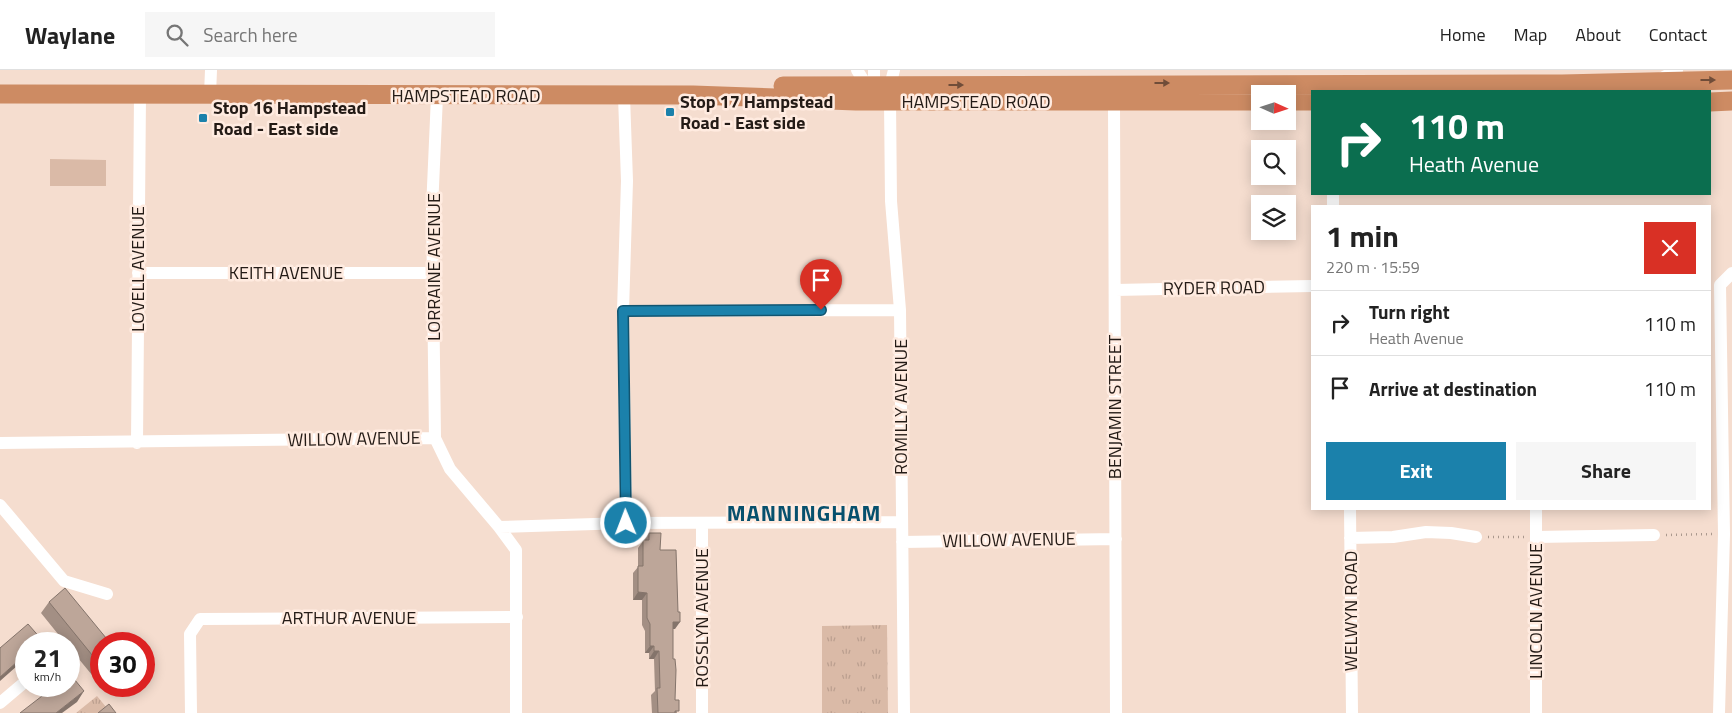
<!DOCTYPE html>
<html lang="en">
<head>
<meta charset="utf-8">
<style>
	body { margin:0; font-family:"Titillium Web",sans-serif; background:#f6f6f6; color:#222; height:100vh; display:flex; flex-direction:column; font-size:19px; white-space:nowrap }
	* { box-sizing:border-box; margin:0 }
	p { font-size:16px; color:#767676 }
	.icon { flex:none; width:28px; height:28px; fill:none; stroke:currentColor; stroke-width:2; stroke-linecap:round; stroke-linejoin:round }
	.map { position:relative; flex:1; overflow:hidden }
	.sheet { position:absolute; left:1311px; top:135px; width:400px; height:305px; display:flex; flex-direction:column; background:#fff; border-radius:0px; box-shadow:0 2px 12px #0003 }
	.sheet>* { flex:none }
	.guide { position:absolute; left:1311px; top:20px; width:400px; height:105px; border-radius:0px; box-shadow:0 2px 12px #0003; background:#0b6e4f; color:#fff; overflow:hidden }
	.needle { width:32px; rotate:93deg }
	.fabs { position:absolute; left:1251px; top:15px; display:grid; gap:10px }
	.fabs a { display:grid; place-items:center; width:45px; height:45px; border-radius:0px; background:#fff; box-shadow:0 2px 12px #0003; font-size:25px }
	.speed { position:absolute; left:15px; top:562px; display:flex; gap:10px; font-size:25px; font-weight:700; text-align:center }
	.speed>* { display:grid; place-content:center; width:65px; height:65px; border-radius:50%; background:#fff; box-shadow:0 2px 12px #0003; line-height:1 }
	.speed small { font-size:12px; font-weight:400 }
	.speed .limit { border:8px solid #d22; background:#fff; color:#111 }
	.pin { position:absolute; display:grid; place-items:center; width:42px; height:42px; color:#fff; margin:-51px -21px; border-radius:50% 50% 50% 0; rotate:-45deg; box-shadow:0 0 5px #0007 }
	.pin .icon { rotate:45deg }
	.me { position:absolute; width:55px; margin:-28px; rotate:359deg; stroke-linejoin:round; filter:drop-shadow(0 0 4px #0008) }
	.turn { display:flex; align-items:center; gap:18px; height:105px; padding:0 15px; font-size:22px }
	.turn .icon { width:65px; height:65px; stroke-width:2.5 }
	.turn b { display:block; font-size:35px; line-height:42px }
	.round { display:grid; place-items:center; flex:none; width:52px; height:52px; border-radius:0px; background:#f6f6f6 }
	.headline { display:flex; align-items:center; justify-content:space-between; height:85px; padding:0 15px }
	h1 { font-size:30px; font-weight:700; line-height:38px }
	.cta { display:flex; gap:10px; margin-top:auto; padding:10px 15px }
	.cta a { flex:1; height:58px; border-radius:0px; background:#1b81ab; color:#fff; font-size:20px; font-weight:700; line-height:58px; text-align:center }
	.cta a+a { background:#f6f6f6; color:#222 }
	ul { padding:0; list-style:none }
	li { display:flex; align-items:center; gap:15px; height:65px; padding:0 15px; border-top:1px solid #e0e0e0 }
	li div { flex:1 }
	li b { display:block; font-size:19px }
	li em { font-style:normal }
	header { display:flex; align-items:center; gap:30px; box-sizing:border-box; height:70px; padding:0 25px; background:#fff; border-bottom:1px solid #e0e0e0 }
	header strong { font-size:24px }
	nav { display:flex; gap:28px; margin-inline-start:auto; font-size:18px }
	.search { width:350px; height:45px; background:#f6f6f6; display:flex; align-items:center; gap:12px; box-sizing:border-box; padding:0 18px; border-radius:0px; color:#767676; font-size:19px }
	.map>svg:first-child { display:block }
	.park { fill:url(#park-tufts) }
	.garden { fill:#dabaa7 }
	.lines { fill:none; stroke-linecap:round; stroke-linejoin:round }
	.path { stroke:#aa988d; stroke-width:2.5; stroke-dasharray:1 4; stroke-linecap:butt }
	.minor { stroke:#fff; stroke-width:12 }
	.highway { stroke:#cd8b63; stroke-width:19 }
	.wall { fill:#a38f84 }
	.shaded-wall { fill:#84746b }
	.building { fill:#bda699; stroke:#84746b }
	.oneway { fill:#704d39 }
	.route-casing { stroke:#12546f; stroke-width:12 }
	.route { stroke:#1b81ab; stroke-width:9 }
	.poi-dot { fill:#1b81ab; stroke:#ffebe0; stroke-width:2 }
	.labels { text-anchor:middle; stroke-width:5; stroke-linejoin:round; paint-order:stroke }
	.street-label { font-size:18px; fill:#241b16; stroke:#ffebe0 }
	.poi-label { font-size:18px; font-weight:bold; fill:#241b16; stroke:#ffebe0; text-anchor:start }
	.district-label { font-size:22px; font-weight:bold; letter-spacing:1px; fill:#07506d; stroke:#ffebe0 }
</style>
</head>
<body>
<header>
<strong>Waylane</strong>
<div class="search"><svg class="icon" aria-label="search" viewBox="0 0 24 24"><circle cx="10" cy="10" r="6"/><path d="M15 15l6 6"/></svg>Search here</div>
<nav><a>Home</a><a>Map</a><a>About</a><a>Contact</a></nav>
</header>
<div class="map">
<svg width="1732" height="643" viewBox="0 0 1732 643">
	<defs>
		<pattern id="park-tufts" width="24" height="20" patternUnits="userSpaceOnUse" patternTransform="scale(1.25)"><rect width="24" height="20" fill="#dabaa7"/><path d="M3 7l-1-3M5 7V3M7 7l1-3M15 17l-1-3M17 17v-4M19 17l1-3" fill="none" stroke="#bb9f8f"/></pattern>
	</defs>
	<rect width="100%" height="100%" fill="#f5ddcf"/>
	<path class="park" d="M 887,555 L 888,643 L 822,643 L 822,556 Z
		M 97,626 L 111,643 L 76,643 Z"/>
	<path class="garden" d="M 50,89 L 106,90 L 106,116 L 50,116 Z"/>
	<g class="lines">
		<path class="path" d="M 1666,465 L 1713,464
			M 1488,467 L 1525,467"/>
		<path class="minor" d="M 857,0 L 867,16
			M 1658,10 L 1677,0
			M 874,15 L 874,0
			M 890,16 L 894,0
			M 210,25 L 211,0
			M 624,26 L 627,111 L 623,241 L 626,453
			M 890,31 L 891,131 L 900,240 L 904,643
			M 1114,32 L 1116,643
			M 1333,136 L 1333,124
			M 138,203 L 434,203
			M 1115,220 L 1312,216
			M 623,241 L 900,240
			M 435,368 L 432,139 L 437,26
			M 0,373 L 435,368 L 450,399 L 499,457 L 626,453 L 901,452
			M 137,373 L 140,25
			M 0,435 L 64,511 L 107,524
			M 1350,439 L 1352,643
			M 1536,439 L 1536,643
			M 702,453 L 702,643
			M 499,457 L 516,480 L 516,643
			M 1536,467 L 1654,465
			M 1350,468 L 1393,467 L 1426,462 L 1451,463 L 1476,467
			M 902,472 L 1116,469
			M 0,633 L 26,611
			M 191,643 L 190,564 L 200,549 L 517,547
			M 1719,643 L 1724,464 L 1720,215 L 1732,203"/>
		<path class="highway" d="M 783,16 L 1562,14 L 1732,10
			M 0,24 L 693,25 L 856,31 L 1260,31
			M 1288,31 L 1312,31
			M 1710,32 L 1732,31"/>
	</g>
	<path class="wall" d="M 649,463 L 660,480 L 675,559 L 673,559 L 673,589 L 675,630 L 677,643 L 652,643 L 651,625 L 655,621 L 654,589 L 649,589 L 649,583 L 645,583 L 645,561 L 642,555 L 642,530 L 633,530 L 633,503 L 638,497 L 638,478 Z
		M 49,532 L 101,574 L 101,616 L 69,577 L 69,574 L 66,574 L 41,543 Z"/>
	<path class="shaded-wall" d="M 638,522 L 647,523 L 642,530 L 633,530 Z
		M 673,552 L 680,552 L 675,559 L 668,559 Z
		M 650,576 L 654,576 L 649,583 L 645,583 Z
		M 654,581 L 659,581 L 654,589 L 649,589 Z
		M 26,584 L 26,588 L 0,611 L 0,607 Z
		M 84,621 L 77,632 L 62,643 L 56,643 Z"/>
	<path class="building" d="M 649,463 L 661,463 L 660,480 L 676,480 L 678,542 L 680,542 L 680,552 L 673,552 L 673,589 L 675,589 L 676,600 L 675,630 L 679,630 L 679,641 L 675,641 L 675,643 L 658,643 L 657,618 L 660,618 L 659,581 L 654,581 L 654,576 L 650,576 L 650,554 L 647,548 L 647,523 L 638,522 L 638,496 L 643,496 L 643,470 L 649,470 Z
		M 65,518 L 111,574 L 101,574 L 101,596 L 49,532 Z
		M 28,554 L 42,570 L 38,574 L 26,574 L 26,584 L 0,607 L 0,578 Z
		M 70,604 L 84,621 L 56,643 L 20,643 L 55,616 L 69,616 L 69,605 Z
		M 109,634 L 116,643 L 98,643 Z"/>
	<defs><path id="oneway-solid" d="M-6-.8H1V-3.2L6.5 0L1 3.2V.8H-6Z" transform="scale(1.25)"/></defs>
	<g class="oneway">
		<use href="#oneway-solid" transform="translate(1708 10)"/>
		<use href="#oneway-solid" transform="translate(1162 13)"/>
		<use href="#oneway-solid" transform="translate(956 15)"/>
	</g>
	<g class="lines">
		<g class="route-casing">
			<path id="route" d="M 626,453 L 623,241 L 821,240"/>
		</g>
		<use href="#route" class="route"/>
	</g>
	<g class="poi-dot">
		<rect x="665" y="37" width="10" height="10" rx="2.5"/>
		<rect x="198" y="43" width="10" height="10" rx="2.5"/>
	</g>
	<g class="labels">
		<g class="street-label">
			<text x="466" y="32">HAMPSTEAD ROAD</text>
			<text x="976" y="38">HAMPSTEAD ROAD</text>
			<text transform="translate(434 197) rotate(-90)" y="6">LORRAINE AVENUE</text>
			<text transform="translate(138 199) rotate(-90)" y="6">LOVELL AVENUE</text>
			<text x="286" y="209">KEITH AVENUE</text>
			<text transform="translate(1214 218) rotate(-1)" y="6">RYDER ROAD</text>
			<text transform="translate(901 337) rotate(-90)" y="6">ROMILLY AVENUE</text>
			<text transform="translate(1115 337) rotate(-90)" y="6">BENJAMIN STREET</text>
			<text transform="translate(354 369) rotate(-1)" y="6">WILLOW AVENUE</text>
			<text transform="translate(1009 470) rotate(-1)" y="6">WILLOW AVENUE</text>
			<text transform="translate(1351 541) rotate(-90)" y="6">WELWYN ROAD</text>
			<text transform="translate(1536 541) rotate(-90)" y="6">LINCOLN AVENUE</text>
			<text x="349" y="554">ARTHUR AVENUE</text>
			<text transform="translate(702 548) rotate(-90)" y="6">ROSSLYN AVENUE</text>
		</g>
		<g class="poi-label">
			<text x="680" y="38">Stop 17 Hampstead<tspan x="680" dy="21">Road - East side</tspan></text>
			<text x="213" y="44">Stop 16 Hampstead<tspan x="213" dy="21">Road - East side</tspan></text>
		</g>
		<g class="district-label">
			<text x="804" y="451">MANNINGHAM</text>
		</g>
	</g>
</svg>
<div class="fabs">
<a><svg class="needle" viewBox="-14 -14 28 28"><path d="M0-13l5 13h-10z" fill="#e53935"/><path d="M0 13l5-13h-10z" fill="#767676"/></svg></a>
<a><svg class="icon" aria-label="search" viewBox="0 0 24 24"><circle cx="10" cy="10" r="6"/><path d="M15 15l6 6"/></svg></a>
<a><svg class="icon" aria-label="layers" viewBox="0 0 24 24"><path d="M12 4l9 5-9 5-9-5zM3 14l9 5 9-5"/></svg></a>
</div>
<div class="speed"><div>21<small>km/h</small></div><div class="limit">30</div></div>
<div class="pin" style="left:821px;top:240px;background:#d93025"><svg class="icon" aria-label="arrive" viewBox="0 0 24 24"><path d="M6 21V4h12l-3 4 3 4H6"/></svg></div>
<svg class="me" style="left:626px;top:453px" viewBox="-20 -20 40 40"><circle r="17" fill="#1b81ab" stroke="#fff" stroke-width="3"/><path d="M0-11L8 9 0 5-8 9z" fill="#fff"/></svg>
<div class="guide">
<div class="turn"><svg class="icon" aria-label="right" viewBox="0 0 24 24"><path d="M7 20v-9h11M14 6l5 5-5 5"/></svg><div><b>110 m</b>Heath Avenue</div></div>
</div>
<section class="sheet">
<div class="headline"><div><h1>1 min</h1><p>220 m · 15:59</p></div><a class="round" style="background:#d93025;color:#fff"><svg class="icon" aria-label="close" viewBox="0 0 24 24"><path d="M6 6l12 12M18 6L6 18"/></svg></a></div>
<ul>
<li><svg class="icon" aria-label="right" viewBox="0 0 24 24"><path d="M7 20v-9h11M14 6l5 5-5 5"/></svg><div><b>Turn right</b><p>Heath Avenue</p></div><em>110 m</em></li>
<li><svg class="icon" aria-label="arrive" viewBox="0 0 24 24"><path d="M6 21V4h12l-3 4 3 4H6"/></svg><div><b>Arrive at destination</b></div><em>110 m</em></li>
</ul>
<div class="cta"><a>Exit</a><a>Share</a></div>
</section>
</div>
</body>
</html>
